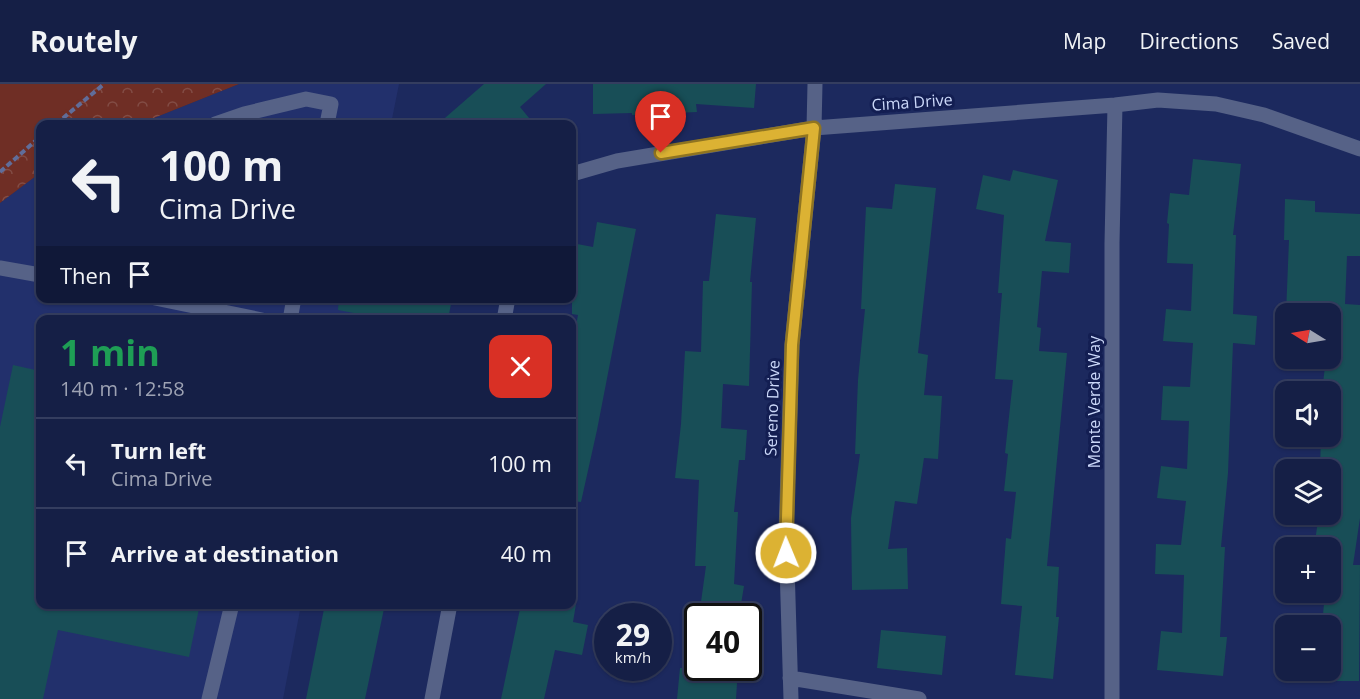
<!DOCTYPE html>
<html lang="en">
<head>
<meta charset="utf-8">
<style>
	body { margin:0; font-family:"Open Sans",sans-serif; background:#222c51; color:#f1f3f6; height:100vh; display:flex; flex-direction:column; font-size:22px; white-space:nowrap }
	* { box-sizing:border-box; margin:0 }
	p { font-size:20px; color:#9da2b3 }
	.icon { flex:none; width:33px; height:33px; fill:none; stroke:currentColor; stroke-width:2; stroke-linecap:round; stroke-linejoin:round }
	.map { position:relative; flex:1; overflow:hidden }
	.side { position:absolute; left:36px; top:231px; width:540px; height:294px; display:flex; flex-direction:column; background:#151f46; border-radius:12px; box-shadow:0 2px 4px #0004,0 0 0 2px #343d5f }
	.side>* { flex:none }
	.hud { position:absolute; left:36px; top:36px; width:540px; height:183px; border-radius:12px; box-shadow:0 2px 4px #0004,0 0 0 2px #343d5f; background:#151f46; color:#f1f3f6; overflow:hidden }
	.needle { width:39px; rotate:281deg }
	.controls { position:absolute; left:1275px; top:219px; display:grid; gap:12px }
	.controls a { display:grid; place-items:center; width:66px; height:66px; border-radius:12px; background:#151f46; box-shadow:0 2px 4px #0004,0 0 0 2px #343d5f; font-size:30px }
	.speed { position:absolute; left:594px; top:519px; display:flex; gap:12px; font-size:30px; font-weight:700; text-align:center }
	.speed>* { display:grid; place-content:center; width:78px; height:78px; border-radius:50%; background:#151f46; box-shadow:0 2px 4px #0004,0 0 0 2px #343d5f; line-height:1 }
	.speed small { font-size:15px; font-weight:400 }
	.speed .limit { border:3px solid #111; border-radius:9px; background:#fff; color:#111 }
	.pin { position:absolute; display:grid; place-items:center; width:51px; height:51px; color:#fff; margin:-62px -26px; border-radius:50% 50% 50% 0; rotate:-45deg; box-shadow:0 0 6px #0007 }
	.pin .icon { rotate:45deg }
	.me { position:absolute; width:66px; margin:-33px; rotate:359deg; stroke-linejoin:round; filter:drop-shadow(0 0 4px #0008) }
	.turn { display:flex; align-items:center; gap:21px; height:126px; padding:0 24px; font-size:27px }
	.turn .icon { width:78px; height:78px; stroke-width:2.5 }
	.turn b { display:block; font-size:42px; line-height:51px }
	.then { display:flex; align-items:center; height:57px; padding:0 24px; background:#0003; gap:12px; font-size:22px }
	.round { display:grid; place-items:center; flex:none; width:63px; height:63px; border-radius:12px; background:#222c51 }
	.head { display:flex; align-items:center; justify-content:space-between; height:102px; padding:0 24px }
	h1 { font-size:36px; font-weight:700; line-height:45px; color:#1e9e55 }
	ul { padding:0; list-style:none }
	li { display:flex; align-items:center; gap:18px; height:90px; padding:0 24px; border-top:2px solid #343d5f }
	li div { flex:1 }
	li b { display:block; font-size:22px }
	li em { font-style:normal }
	header { display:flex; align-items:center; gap:36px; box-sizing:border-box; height:84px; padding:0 30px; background:#151f46; border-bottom:2px solid #343d5f }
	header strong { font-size:28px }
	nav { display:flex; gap:33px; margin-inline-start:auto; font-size:21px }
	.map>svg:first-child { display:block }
	.built { fill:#22306c }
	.park { fill:url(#park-crowns) }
	.garden { fill:#6f2e25 }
	.building { fill:#184e57 }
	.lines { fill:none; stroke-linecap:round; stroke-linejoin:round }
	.path { stroke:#606d9a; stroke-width:4; stroke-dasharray:6 3; stroke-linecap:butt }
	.minor { stroke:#566287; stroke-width:15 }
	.route-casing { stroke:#8f7421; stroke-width:15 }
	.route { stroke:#dcb233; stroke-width:10 }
	.labels { text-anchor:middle; stroke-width:6; stroke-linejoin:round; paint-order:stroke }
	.street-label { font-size:16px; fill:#cbd8f9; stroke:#131e52 }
</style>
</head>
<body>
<header>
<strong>Routely</strong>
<nav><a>Map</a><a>Directions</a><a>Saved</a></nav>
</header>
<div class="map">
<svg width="1360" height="615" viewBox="0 0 1360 615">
	<defs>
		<pattern id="park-crowns" width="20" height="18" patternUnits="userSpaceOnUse" patternTransform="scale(1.5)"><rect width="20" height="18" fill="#6f2e25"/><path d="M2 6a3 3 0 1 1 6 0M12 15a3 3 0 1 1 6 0" fill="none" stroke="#824c45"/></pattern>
	</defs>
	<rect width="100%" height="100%" fill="#1c295e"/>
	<path class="built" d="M 239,0 L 399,0 L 391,40 L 139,40 Z
		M 40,89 L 40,214 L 358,215 L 354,235 L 40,236 L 40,520 L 301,521 L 283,615 L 0,615 L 0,119 Z"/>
	<path class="park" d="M 0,0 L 239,0 L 139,40 L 40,40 L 40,89 L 0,119 Z"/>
	<path class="garden" d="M 0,0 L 97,0 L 49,40 L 40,40 L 40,48 L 0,82 Z"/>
	<path class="building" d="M 484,0 L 546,0 L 520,23 L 534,40 L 438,40 Z
		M 593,0 L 756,0 L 754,24 L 696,20 L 697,28 L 632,31 L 632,29 L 593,30 Z
		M 1193,75 L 1241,80 L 1233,151 L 1236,151 L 1233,230 L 1257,232 L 1255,261 L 1233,259 L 1228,389 L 1221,463 L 1225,463 L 1220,553 L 1227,553 L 1223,592 L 1157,586 L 1161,547 L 1182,549 L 1184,491 L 1155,490 L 1156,460 L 1181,461 L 1186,417 L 1157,414 L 1161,382 L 1187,385 L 1189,337 L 1161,336 L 1163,302 L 1190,303 L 1193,259 L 1163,257 L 1166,225 L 1191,227 L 1193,180 L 1167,179 L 1169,140 L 1167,139 L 1170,109 L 1189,111 Z
		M 1013,86 L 1058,96 L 1045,157 L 1071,159 L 1069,189 L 1042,187 L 1037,243 L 1041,244 L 1039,267 L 1067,269 L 1047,482 L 1059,483 L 1056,533 L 1059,533 L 1053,595 L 1015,591 L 1022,522 L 1001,520 L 1006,454 L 1011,455 L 1016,408 L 1004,407 L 1008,370 L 1005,369 L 1013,296 L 995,295 L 1002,209 L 998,209 L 1004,131 L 976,125 L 983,91 L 1010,97 Z
		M 895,100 L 936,104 L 918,269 L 928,271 L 924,311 L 942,312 L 938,375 L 924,374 L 917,420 L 895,417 L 888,465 L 907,464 L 908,505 L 852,506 L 851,434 L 860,370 L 855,370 L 858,296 L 865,225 L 861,225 L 866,123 L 892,125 Z
		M 1285,115 L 1315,117 L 1315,128 L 1360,130 L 1360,172 L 1347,172 L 1345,220 L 1360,221 L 1360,434 L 1353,481 L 1360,481 L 1359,597 L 1330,597 L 1330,542 L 1322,542 L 1325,508 L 1330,508 L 1330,464 L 1314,464 L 1319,430 L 1330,430 L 1330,386 L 1320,386 L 1321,352 L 1330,352 L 1330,308 L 1322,308 L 1326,274 L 1330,274 L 1330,230 L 1286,230 L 1289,156 L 1284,156 Z
		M 716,130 L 756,134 L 750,198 L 752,198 L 749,302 L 723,300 L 721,344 L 747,346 L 745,376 L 739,376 L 734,428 L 738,428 L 734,500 L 744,502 L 739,532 L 699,532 L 706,482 L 695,482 L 699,396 L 675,394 L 681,340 L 685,267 L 701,268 L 703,197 L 709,197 Z
		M 597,138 L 636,145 L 597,346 L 581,418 L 572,417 L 572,263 L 578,231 L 572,230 L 572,159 L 593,163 Z
		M 339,214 L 452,214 L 448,236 L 390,236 L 338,226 Z
		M 13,281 L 40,287 L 40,520 L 200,520 L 189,573 L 58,546 L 43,615 L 0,615 L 0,343 Z
		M 325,520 L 385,520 L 365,615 L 306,615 Z
		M 521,520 L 576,520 L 573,538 L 588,541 L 582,571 L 555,566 L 544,615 L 501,615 Z
		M 881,546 L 946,552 L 942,591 L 877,584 Z
		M 680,584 L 738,584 L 736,615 L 677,615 Z"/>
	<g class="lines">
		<path class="path" d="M 56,40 L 104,0
			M 0,88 L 40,53"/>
		<path class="minor" d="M 215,40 L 244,30 L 306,15 L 331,20 L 327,40
			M 572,90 L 617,77 L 814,44 L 1115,21 L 1158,16 L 1216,20 L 1264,31 L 1360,65
			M 0,184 L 40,191
			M 155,214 L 262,236
			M 290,236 L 294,214
			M 504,236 L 508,214
			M 790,594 L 919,615
			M 209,615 L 232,520
			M 432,615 L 450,520
			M 791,615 L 786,448 L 792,261 L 814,44 L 815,0
			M 1112,615 L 1112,159 L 1115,21"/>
	</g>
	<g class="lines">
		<g class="route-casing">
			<path id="route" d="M 661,69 L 814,44 L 792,261 L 786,469"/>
		</g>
		<use href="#route" class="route"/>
	</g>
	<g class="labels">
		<g class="street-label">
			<text transform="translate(912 18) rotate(-4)" y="6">Cima Drive</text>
			<text transform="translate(1094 318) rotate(-90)" y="6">Monte Verde Way</text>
			<text transform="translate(772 324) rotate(-88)" y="6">Sereno Drive</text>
		</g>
	</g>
</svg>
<div class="controls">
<a><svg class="needle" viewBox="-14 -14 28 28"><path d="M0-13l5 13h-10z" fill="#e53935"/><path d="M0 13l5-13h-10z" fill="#9da2b3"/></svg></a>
<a><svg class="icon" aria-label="sound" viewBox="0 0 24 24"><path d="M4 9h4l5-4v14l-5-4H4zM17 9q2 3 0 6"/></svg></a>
<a><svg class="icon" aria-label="layers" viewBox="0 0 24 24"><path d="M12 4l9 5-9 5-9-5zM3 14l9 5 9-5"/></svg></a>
<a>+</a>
<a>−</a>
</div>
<div class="speed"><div>29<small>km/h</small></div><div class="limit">40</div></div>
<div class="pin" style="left:661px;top:69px;background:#d93025"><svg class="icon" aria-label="arrive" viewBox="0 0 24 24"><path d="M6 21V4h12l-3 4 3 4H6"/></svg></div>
<svg class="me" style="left:786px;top:469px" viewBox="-20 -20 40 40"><circle r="17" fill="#dcb233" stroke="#fff" stroke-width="3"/><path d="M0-11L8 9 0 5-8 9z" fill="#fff"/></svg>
<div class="hud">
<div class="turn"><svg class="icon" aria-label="left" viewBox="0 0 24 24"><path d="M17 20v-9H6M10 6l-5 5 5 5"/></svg><div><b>100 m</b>Cima Drive</div></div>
<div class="then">Then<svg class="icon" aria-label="arrive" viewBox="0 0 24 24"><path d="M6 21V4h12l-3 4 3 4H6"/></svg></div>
</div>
<section class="side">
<div class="head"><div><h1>1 min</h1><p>140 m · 12:58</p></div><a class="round" style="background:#d93025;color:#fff"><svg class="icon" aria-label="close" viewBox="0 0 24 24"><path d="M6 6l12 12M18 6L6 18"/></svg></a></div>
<ul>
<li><svg class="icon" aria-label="left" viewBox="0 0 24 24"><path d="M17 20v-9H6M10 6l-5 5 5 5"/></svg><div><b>Turn left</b><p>Cima Drive</p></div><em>100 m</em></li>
<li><svg class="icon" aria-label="arrive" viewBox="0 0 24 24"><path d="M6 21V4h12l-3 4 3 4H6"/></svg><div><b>Arrive at destination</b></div><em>40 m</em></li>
</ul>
</section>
</div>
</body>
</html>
